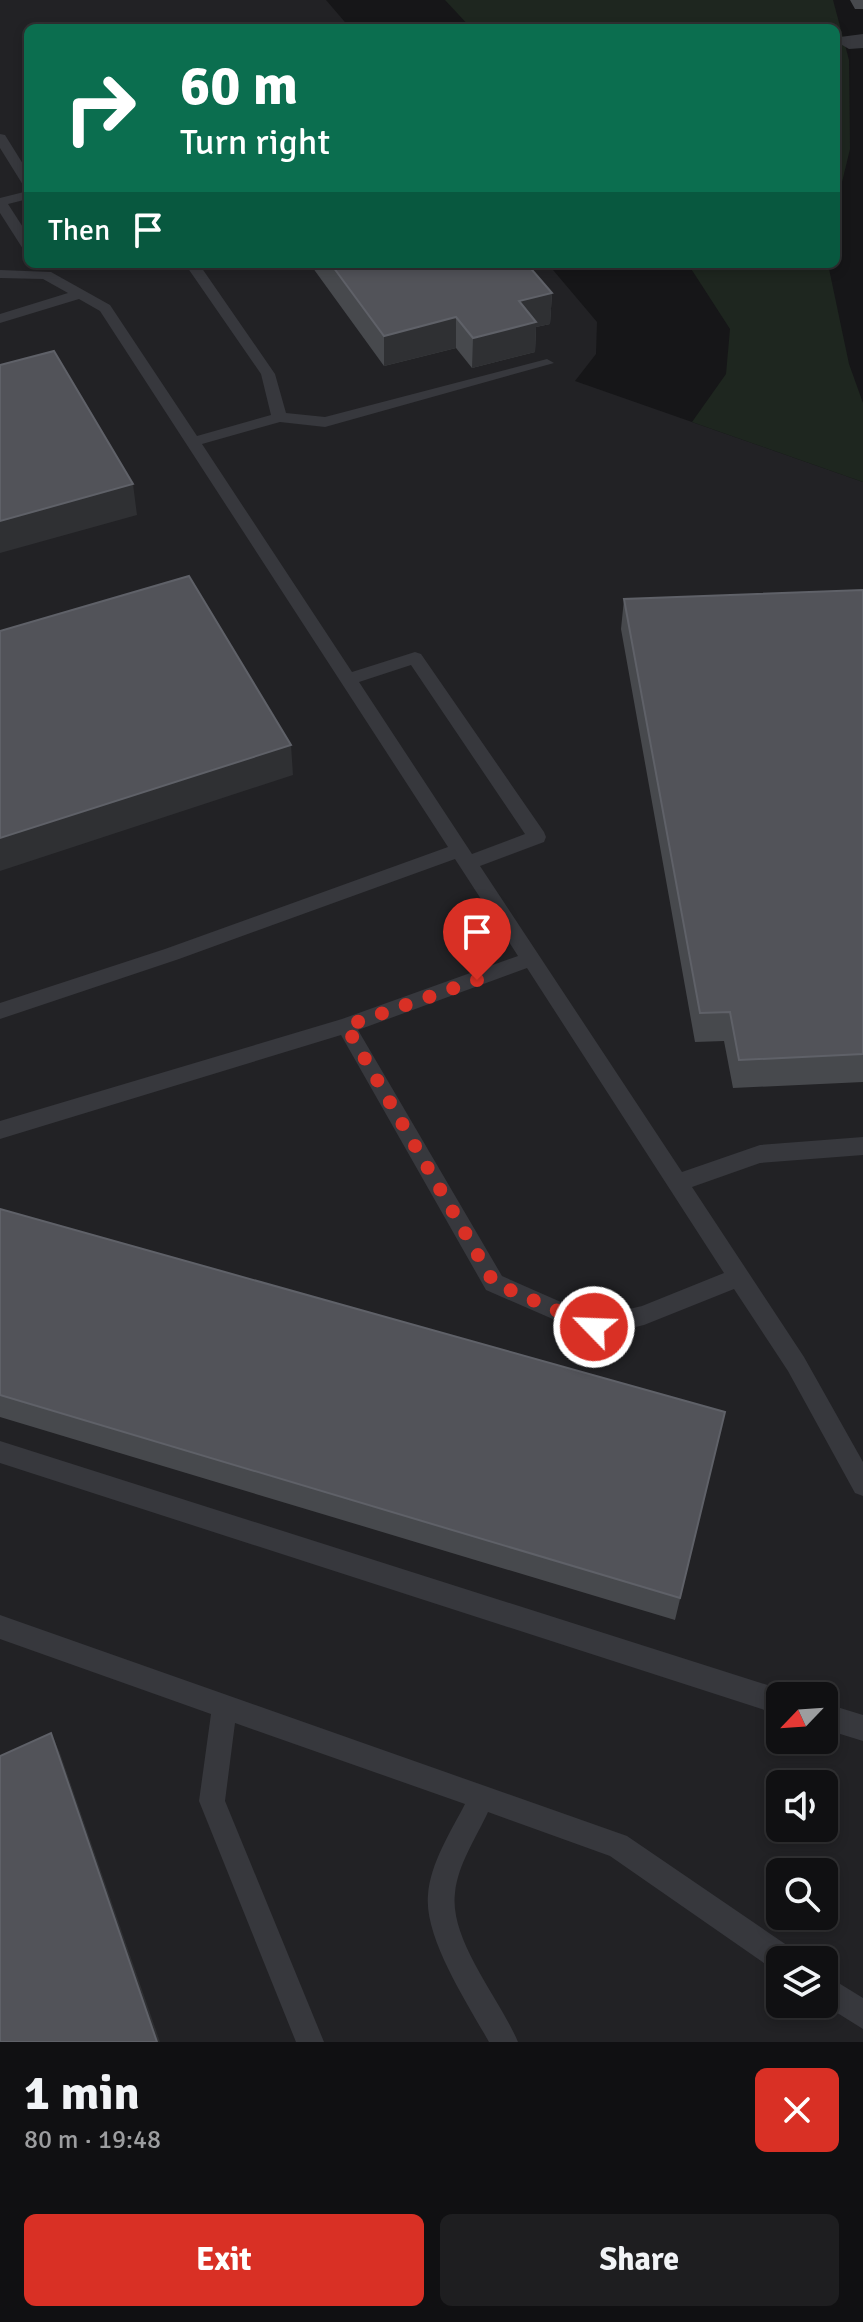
<!DOCTYPE html>
<html lang="en">
<head>
<meta charset="utf-8">
<style>
	body { margin:0; font-family:Signika,sans-serif; background:#1e1e20; color:#f1f3f6; height:100vh; display:flex; flex-direction:column; font-size:30px; white-space:nowrap }
	* { box-sizing:border-box; margin:0 }
	p { font-size:26px; color:#9c9d9f }
	.icon { flex:none; width:44px; height:44px; fill:none; stroke:currentColor; stroke-width:2; stroke-linecap:round; stroke-linejoin:round }
	.map { position:relative; height:2042px; overflow:hidden }
	.side { display:flex; flex-direction:column; background:#101012; flex:1 }
	.side>* { flex:none }
	.hud { position:absolute; left:24px; top:24px; width:816px; height:244px; border-radius:12px; box-shadow:0 4px 12px #0003,0 0 0 2px #303032; background:#0b6e4f; color:#fff; overflow:hidden }
	.needle { width:52px; rotate:245deg }
	.buttons { position:absolute; left:766px; top:1682px; display:grid; gap:16px }
	.buttons a { display:grid; place-items:center; width:72px; height:72px; border-radius:12px; background:#101012; box-shadow:0 4px 12px #0003,0 0 0 2px #303032; font-size:40px }
	.pin { position:absolute; display:grid; place-items:center; width:68px; height:68px; color:#fff; margin:-82px -34px; border-radius:50% 50% 50% 0; rotate:-45deg; box-shadow:0 0 8px #0007 }
	.pin .icon { rotate:45deg }
	.me { position:absolute; width:88px; margin:-44px; rotate:294deg; stroke-linejoin:round; filter:drop-shadow(0 0 6px #0008) }
	.turn { display:flex; align-items:center; gap:28px; height:168px; padding:0 24px; font-size:36px }
	.turn .icon { width:104px; height:104px; stroke-width:2.5 }
	.turn b { display:block; font-size:56px; line-height:68px }
	.then { display:flex; align-items:center; height:76px; padding:0 24px; background:#0003; gap:16px; font-size:30px }
	.round { display:grid; place-items:center; flex:none; width:84px; height:84px; border-radius:12px; background:#1e1e20 }
	.headline { display:flex; align-items:center; justify-content:space-between; height:136px; padding:0 24px }
	h1 { font-size:48px; font-weight:700; line-height:60px }
	.cta { display:flex; gap:16px; margin-top:auto; padding:16px 24px }
	.cta a { flex:1; height:92px; border-radius:12px; background:#d93025; color:#fff; font-size:32px; font-weight:700; line-height:92px; text-align:center }
	.cta a+a { background:#1e1e20; color:#f1f3f6 }
	.map>svg:first-child { display:block }
	.built { fill:#222225; fill-rule:evenodd }
	.green { fill:#1e261f }
	.lines { fill:none; stroke-linecap:round; stroke-linejoin:round }
	.lane { fill:#37383d; fill-rule:evenodd }
	.street { fill:#37383d; fill-rule:evenodd }
	.wall { fill:#47494d }
	.shaded-wall { fill:#2f3033 }
	.building { fill:#525359; stroke:#5f6168; stroke-width:2 }
	.route { stroke:#d93025; stroke-width:14; stroke-dasharray:0 25.2 }
</style>
</head>
<body>
<div class="map">
<svg width="863" height="2042" viewBox="0 0 863 2042">
	<rect width="100%" height="100%" fill="#161618"/>
	<path class="built" d="M 0,0 L 326,0 L 350,28 L 28,28 L 28,264 L 548,264 L 597,322 L 596,354 L 575,381 L 863,482 L 863,2042 L 0,2042 ZM 780,1696 L 824,1696 L 824,1740 L 780,1740 ZM 780,1784 L 824,1784 L 824,1828 L 780,1828 ZM 780,1872 L 824,1872 L 824,1916 L 780,1916 ZM 780,1960 L 824,1960 L 824,2004 L 780,2004 Z"/>
	<path class="green" d="M 445,0 L 833,0 L 849,60 L 850,149 L 836,207 L 836,28 L 471,28 Z
		M 688,264 L 828,264 L 849,364 L 863,403 L 863,482 L 692,422 L 726,374 L 730,329 Z"/>
	<g class="lines">
		<path class="lane" d="M 0,134 L 5,135 L 28,172 L 28,186 L 23,185 L 0,148 Z
			M 28,191 L 28,199 L 8,204 L 28,235 L 28,250 L 23,249 L 0,213 L 0,198 Z
			M 185,264 L 199,264 L 275,374 L 286,413 L 325,417 L 547,359 L 554,363 L 325,427 L 280,422 L 202,444 L 352,672 L 415,652 L 421,654 L 544,832 L 546,837 L 544,842 L 480,866 L 682,1172 L 760,1145 L 863,1137 L 863,1155 L 760,1163 L 692,1187 L 804,1357 L 863,1462 L 863,1496 L 855,1493 L 788,1371 L 734,1289 L 644,1325 L 594,1337 L 486,1290 L 341,1035 L 0,1139 L 0,1121 L 342,1019 L 518,956 L 455,859 L 179,959 L 0,1019 L 0,1003 L 165,949 L 448,847 L 100,311 L 79,299 L 0,323 L 0,314 L 68,293 L 43,279 L 0,278 L 0,270 L 51,272 L 110,305 L 197,436 L 271,415 L 261,374 ZM 411,665 L 525,834 L 472,854 L 359,682 ZM 527,968 L 724,1273 L 642,1306 L 595,1317 L 502,1276 L 358,1030 Z
			M 0,1441 L 780,1689 L 790,1696 L 780,1696 L 780,1715 L 0,1463 Z
			M 0,1615 L 627,1836 L 794,1950 L 798,1960 L 780,1960 L 780,1972 L 774,1970 L 610,1856 L 488,1812 C 476,1838 458,1864 455,1893 C 449,1940 500,1999 518,2042 L 489,2042 C 468,2004 424,1938 428,1895 C 430,1864 451,1831 465,1804 L 235,1723 L 225,1801 L 324,2042 L 296,2042 L 199,1801 L 211,1714 L 0,1639 Z
			M 824,1703 L 863,1715 L 863,1741 L 824,1729 Z
			M 824,1974 L 863,1998 L 863,2029 L 823,2004 Z"/>
		<path class="street" d="M 863,34 L 863,48 L 849,49 L 837,42 L 840,37 Z"/>
	</g>
	<path class="wall" d="M 850,0 L 863,0 L 863,9 L 855,9 Z
		M 310,264 L 527,264 L 552,293 L 550,324 L 536,327 L 535,352 L 472,368 L 456,348 L 384,366 Z
		M 863,590 L 863,1082 L 733,1088 L 724,1041 L 695,1042 L 621,629 L 624,599 Z
		M 0,1209 L 725,1412 L 675,1620 L 0,1417 Z"/>
	<path class="shaded-wall" d="M 552,293 L 550,324 L 536,327 L 535,352 L 472,368 L 473,338 L 519,301 Z
		M 456,317 L 456,348 L 384,366 L 384,336 Z
		M 133,484 L 137,515 L 0,553 L 0,521 Z
		M 291,745 L 293,775 L 0,871 L 0,838 Z
		M 51,1733 L 60,1753 L 160,2042 L 157,2042 Z"/>
	<path class="building" d="M 331,264 L 527,264 L 552,293 L 519,301 L 536,322 L 473,338 L 456,317 L 384,336 Z
		M 54,351 L 133,484 L 0,521 L 0,365 Z
		M 189,576 L 291,745 L 0,838 L 0,631 Z
		M 863,590 L 863,1054 L 739,1060 L 730,1012 L 700,1013 L 624,599 Z
		M 0,1209 L 725,1412 L 680,1598 L 0,1395 Z
		M 51,1733 L 157,2042 L 0,2042 L 0,1756 Z"/>
	<g class="lines">
		<path class="route" d="M 477,980 L 346,1026 L 494,1283 L 594,1327"/>
	</g>
</svg>
<div class="buttons">
<a><svg class="needle" viewBox="-14 -14 28 28"><path d="M0-13l5 13h-10z" fill="#e53935"/><path d="M0 13l5-13h-10z" fill="#9c9d9f"/></svg></a>
<a><svg class="icon" aria-label="sound" viewBox="0 0 24 24"><path d="M4 9h4l5-4v14l-5-4H4zM17 9q2 3 0 6"/></svg></a>
<a><svg class="icon" aria-label="search" viewBox="0 0 24 24"><circle cx="10" cy="10" r="6"/><path d="M15 15l6 6"/></svg></a>
<a><svg class="icon" aria-label="layers" viewBox="0 0 24 24"><path d="M12 4l9 5-9 5-9-5zM3 14l9 5 9-5"/></svg></a>
</div>
<div class="pin" style="left:477px;top:980px;background:#d93025"><svg class="icon" aria-label="arrive" viewBox="0 0 24 24"><path d="M6 21V4h12l-3 4 3 4H6"/></svg></div>
<svg class="me" style="left:594px;top:1327px" viewBox="-20 -20 40 40"><circle r="17" fill="#d93025" stroke="#fff" stroke-width="3"/><path d="M0-11L8 9 0 5-8 9z" fill="#fff"/></svg>
<div class="hud">
<div class="turn"><svg class="icon" aria-label="right" viewBox="0 0 24 24"><path d="M7 20v-9h11M14 6l5 5-5 5"/></svg><div><b>60 m</b>Turn right</div></div>
<div class="then">Then<svg class="icon" aria-label="arrive" viewBox="0 0 24 24"><path d="M6 21V4h12l-3 4 3 4H6"/></svg></div>
</div>
</div>
<section class="side">
<div class="headline"><div><h1>1 min</h1><p>80 m · 19:48</p></div><a class="round" style="background:#d93025;color:#fff"><svg class="icon" aria-label="close" viewBox="0 0 24 24"><path d="M6 6l12 12M18 6L6 18"/></svg></a></div>
<div class="cta"><a>Exit</a><a>Share</a></div>
</section>
</body>
</html>
